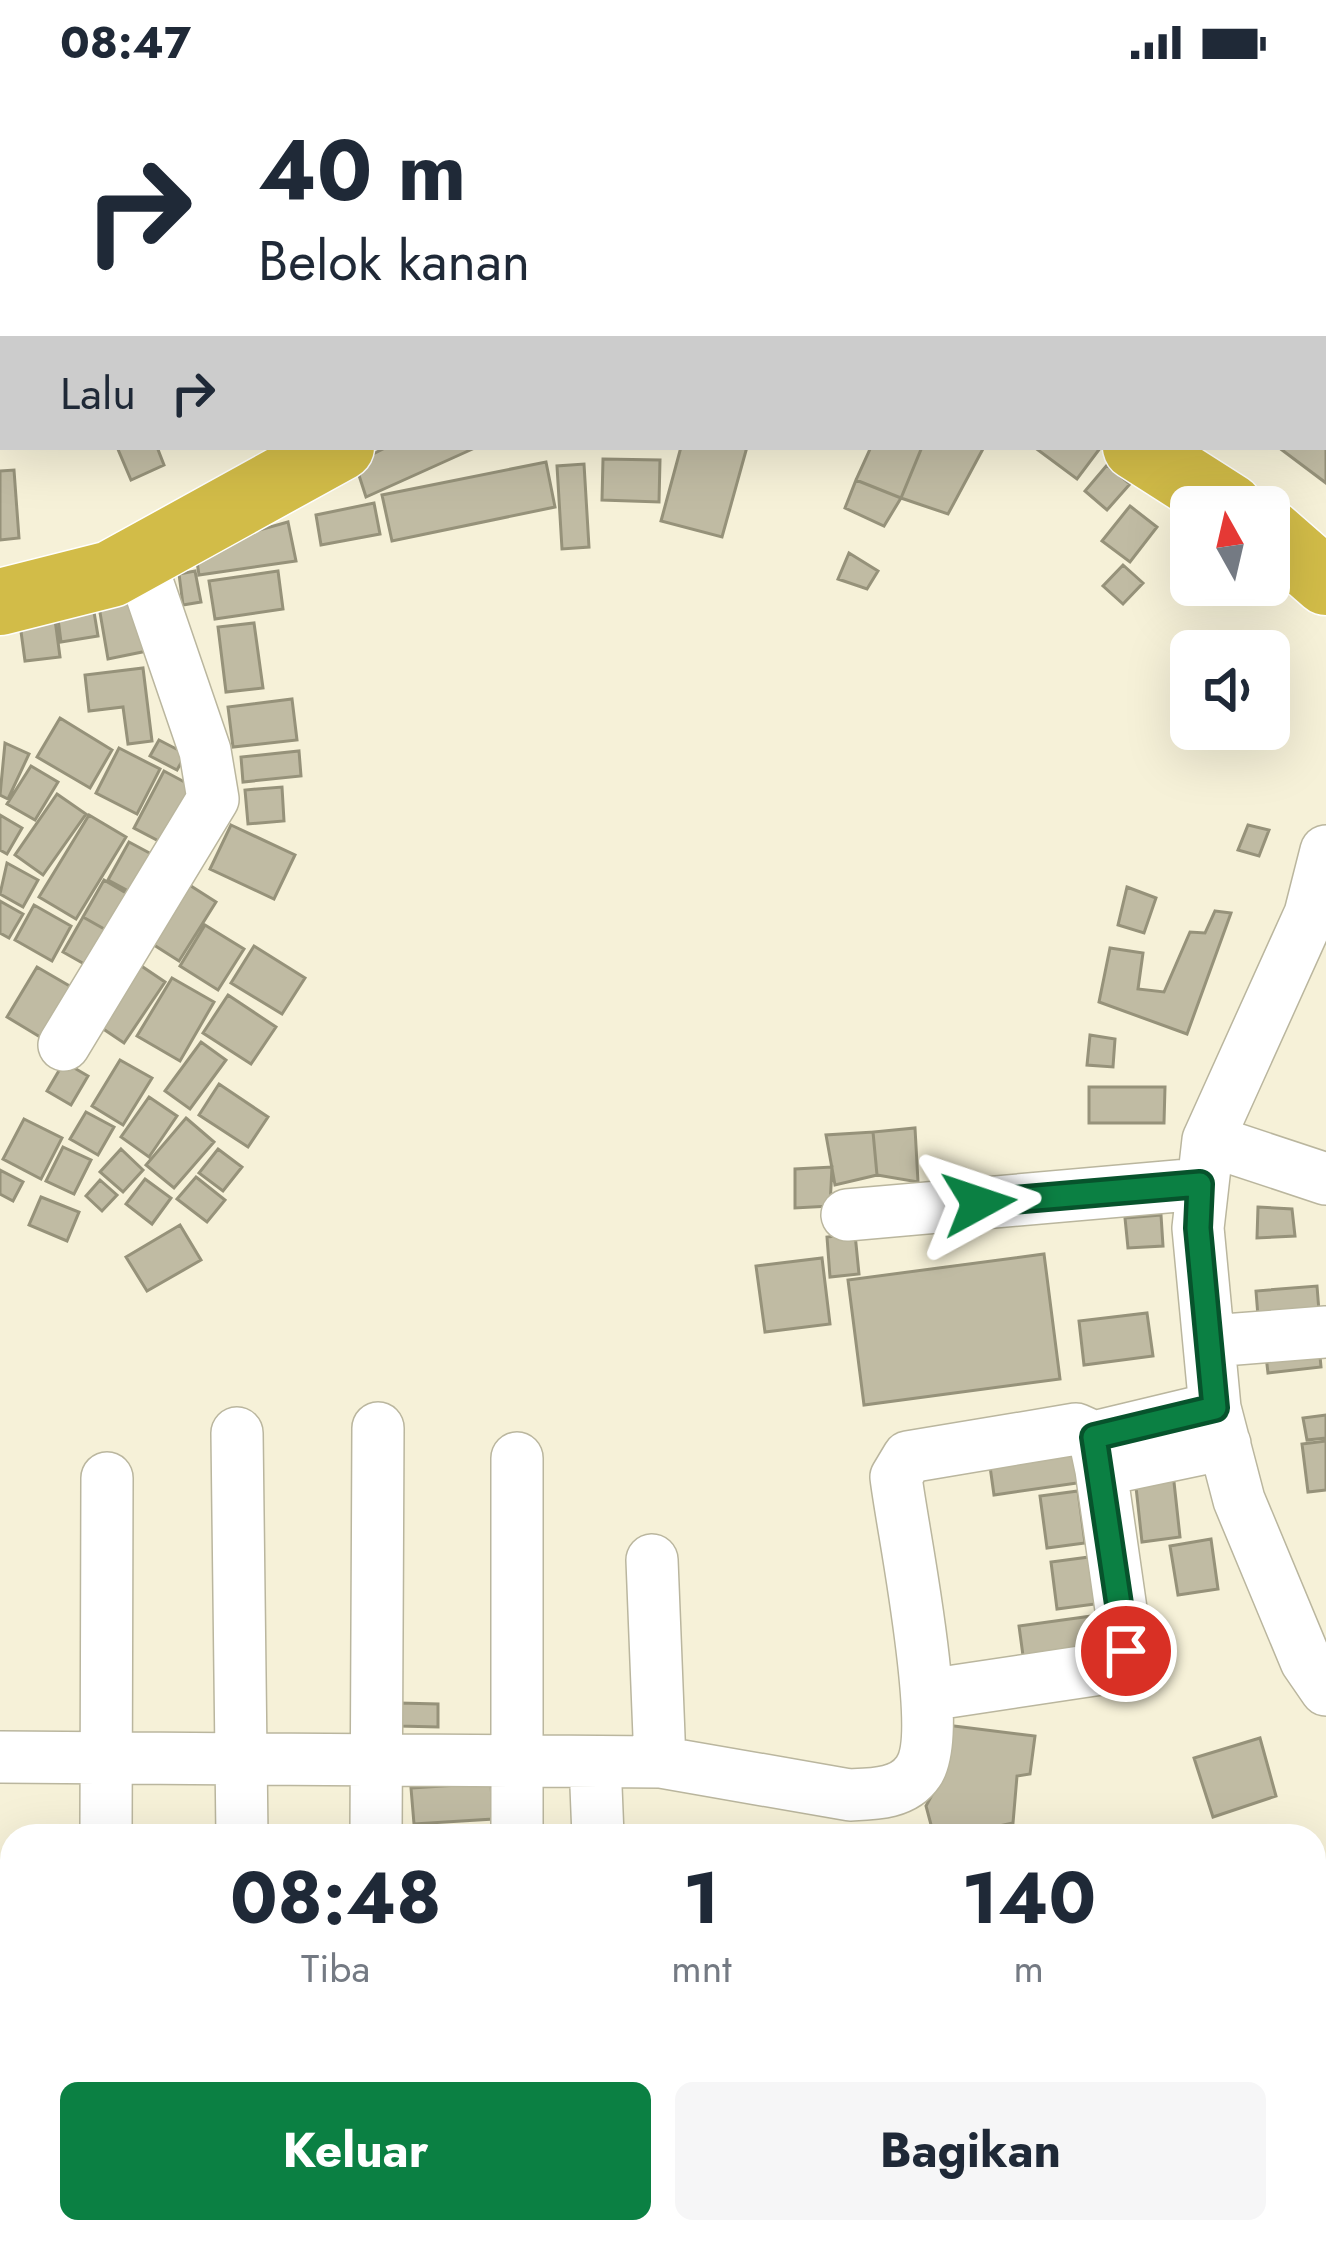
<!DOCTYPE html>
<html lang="id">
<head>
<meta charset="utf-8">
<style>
	body { margin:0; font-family:Jost,sans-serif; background:#f6f6f7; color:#1f2937; height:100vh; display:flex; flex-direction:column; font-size:45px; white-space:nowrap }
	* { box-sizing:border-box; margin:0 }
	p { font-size:39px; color:#747a83 }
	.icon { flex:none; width:66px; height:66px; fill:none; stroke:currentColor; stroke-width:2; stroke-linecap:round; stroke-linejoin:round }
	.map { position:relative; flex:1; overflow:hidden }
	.sheet { position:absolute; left:0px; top:1740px; width:1326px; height:420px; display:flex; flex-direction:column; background:#fff; border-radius:36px 36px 0 0; box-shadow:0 12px 48px #0002 }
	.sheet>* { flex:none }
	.top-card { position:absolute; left:0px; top:0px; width:1326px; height:366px; box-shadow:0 12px 48px #0002; background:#fff; color:#1f2937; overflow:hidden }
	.needle { width:78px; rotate:352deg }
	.controls { position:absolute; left:1170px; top:402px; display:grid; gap:24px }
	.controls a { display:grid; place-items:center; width:120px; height:120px; border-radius:18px; background:#fff; box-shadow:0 12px 48px #0002; font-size:60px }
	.pin { position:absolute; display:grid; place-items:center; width:102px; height:102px; color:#fff; margin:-51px; border:6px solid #fff; border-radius:50%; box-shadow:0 3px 12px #0007 }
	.me { position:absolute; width:132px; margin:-66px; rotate:85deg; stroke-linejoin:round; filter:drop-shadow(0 0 9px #0008) }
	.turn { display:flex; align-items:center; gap:42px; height:252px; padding:0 60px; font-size:54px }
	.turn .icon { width:156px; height:156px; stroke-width:2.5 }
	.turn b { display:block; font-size:84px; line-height:102px }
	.then { display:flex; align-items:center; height:114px; padding:0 60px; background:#0003; gap:24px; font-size:45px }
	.eta { display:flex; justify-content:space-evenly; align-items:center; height:204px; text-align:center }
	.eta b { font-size:72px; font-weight:700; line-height:84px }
	.cta { display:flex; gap:24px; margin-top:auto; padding:24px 60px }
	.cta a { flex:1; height:138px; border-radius:18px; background:#0b8043; color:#fff; font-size:48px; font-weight:700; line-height:138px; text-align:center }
	.cta a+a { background:#f6f6f7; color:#1f2937 }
	.status { display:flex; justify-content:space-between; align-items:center; height:84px; padding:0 60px; background:#fff; direction:ltr }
	.status svg { height:33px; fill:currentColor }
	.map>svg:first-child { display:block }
	.building { fill:#c0bba3; stroke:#96927a; stroke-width:3 }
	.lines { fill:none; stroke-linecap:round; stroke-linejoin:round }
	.minor-casing { stroke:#bab69e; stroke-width:54 }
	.highway-casing { stroke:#fff; stroke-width:69 }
	.minor { stroke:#fff; stroke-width:51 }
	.highway { stroke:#d2bc48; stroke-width:66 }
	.route-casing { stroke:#07532c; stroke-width:30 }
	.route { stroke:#0b8043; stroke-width:21 }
</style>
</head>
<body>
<div class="status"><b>08:47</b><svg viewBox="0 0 49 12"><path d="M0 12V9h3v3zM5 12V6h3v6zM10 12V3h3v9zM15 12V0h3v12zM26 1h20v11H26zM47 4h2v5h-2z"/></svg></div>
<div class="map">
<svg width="1326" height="2160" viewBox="0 0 1326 2160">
	<rect width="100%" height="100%" fill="#f6f1d8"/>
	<path class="building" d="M 1323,309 L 1326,311 L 1326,399 L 1278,363 L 1323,363 Z
		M 117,363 L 157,363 L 164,381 L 131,396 Z
		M 387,363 L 477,363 L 366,413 L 355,379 Z
		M 681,363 L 747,363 L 722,453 L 661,437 Z
		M 871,363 L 922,363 L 901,414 L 856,396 Z
		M 922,363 L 984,363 L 948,430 L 901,414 Z
		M 1034,363 L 1101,363 L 1077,395 Z
		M 603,375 L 660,376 L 659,418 L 602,416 Z
		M 546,378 L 555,423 L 392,457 L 382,411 Z
		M 584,380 L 589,463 L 562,465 L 557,382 Z
		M 1107,381 L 1130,400 L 1107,426 L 1085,407 Z
		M 14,386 L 19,454 L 0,456 L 0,387 Z
		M 856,396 L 901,414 L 884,442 L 845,424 Z
		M 374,419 L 380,450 L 321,461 L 316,431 Z
		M 1130,422 L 1157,443 L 1130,478 L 1102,457 Z
		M 288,438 L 296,477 L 199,491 L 195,464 Z
		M 849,469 L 878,487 L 867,505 L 838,495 Z
		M 1123,481 L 1143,499 L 1123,520 L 1103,502 Z
		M 195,487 L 201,518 L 183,521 L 179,490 Z
		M 278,487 L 283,525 L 215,535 L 209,497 Z
		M 136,510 L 147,567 L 108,575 L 98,517 Z
		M 93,522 L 98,552 L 61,558 L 57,527 Z
		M 54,528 L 60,573 L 25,577 L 19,533 Z
		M 254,539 L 263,604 L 226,608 L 218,543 Z
		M 143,584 L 152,657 L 128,660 L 123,623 L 89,627 L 85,591 Z
		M 292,615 L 297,656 L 233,663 L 228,623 Z
		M 60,634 L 112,666 L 90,704 L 37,673 Z
		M 159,656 L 186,670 L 177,686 L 150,672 Z
		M 5,659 L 29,670 L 8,715 L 0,711 Z
		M 119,664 L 160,685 L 137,730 L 96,709 Z
		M 299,667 L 301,692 L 243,698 L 241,673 Z
		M 31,682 L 58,698 L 35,736 L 7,720 Z
		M 164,687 L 205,709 L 174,765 L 134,744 Z
		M 282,703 L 284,737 L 248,740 L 245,706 Z
		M 57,710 L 86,730 L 43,791 L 15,771 Z
		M 0,731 L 22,744 L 7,770 L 0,766 Z
		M 89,731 L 126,753 L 76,835 L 39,813 Z
		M 231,741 L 295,771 L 274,815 L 210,785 Z
		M 1248,741 L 1269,746 L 1259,772 L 1238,766 Z
		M 129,758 L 170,780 L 149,818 L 108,796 Z
		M 7,779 L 38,796 L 23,823 L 0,810 Z
		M 180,795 L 216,818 L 179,877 L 143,854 Z
		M 104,796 L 143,819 L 122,855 L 83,833 Z
		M 1127,803 L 1156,814 L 1144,849 L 1118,841 Z
		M 0,817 L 23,830 L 9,854 L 0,849 Z
		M 34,821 L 71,842 L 52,877 L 15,856 Z
		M 1215,827 L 1231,829 L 1187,950 L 1099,918 L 1110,864 L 1143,869 L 1138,905 L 1164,908 L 1190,848 L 1205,849 Z
		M 83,833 L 122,855 L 102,890 L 63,868 Z
		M 205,841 L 244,865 L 218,906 L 180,882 Z
		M 254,862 L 305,894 L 282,930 L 231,899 Z
		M 134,877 L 165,898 L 124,959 L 93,938 Z
		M 37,883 L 80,908 L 50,959 L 7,933 Z
		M 172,894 L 214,918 L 180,977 L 137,952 Z
		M 228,911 L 276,943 L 251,980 L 203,949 Z
		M 1090,951 L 1115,955 L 1113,983 L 1087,981 Z
		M 201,958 L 226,976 L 190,1025 L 165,1007 Z
		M 120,976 L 152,994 L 123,1041 L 92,1022 Z
		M 64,978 L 88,992 L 71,1021 L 47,1007 Z
		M 219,1000 L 268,1033 L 248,1063 L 199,1031 Z
		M 1089,1003 L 1165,1003 L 1164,1039 L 1089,1039 Z
		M 149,1013 L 177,1032 L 149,1073 L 121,1053 Z
		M 86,1028 L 114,1043 L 98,1071 L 70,1055 Z
		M 186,1034 L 214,1058 L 174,1104 L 146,1081 Z
		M 24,1035 L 62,1054 L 41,1095 L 3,1075 Z
		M 915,1044 L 918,1098 L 877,1091 L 873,1048 Z
		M 873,1048 L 877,1091 L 835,1101 L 826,1051 Z
		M 63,1063 L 91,1076 L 74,1110 L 46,1097 Z
		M 121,1065 L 143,1086 L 123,1108 L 100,1088 Z
		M 218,1065 L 242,1083 L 223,1107 L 199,1089 Z
		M 832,1083 L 830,1122 L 795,1124 L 795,1085 Z
		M 0,1086 L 23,1098 L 13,1117 L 0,1110 Z
		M 196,1093 L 225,1116 L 207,1138 L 177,1115 Z
		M 145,1095 L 171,1114 L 152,1140 L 126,1120 Z
		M 100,1096 L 117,1111 L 102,1127 L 86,1112 Z
		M 41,1113 L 79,1128 L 67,1157 L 29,1141 Z
		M 1258,1123 L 1292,1125 L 1295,1152 L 1257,1154 Z
		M 1161,1131 L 1163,1162 L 1128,1164 L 1125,1134 Z
		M 180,1141 L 201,1176 L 147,1207 L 126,1173 Z
		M 855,1150 L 859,1190 L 830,1193 L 827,1153 Z
		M 1044,1170 L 1060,1295 L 864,1321 L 848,1196 Z
		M 822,1174 L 830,1240 L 765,1248 L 756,1182 Z
		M 1317,1202 L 1320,1240 L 1259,1245 L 1256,1207 Z
		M 1147,1229 L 1153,1272 L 1084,1281 L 1079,1237 Z
		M 1318,1250 L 1321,1283 L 1268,1289 L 1264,1255 Z
		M 1326,1331 L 1326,1354 L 1307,1356 L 1303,1334 Z
		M 1078,1356 L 1084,1398 L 994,1411 L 988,1368 Z
		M 1326,1357 L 1326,1406 L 1308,1408 L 1302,1360 Z
		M 1173,1389 L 1180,1453 L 1142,1458 L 1135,1394 Z
		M 1078,1407 L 1085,1459 L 1047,1464 L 1040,1412 Z
		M 1211,1455 L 1218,1505 L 1178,1511 L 1170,1462 Z
		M 1089,1473 L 1095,1520 L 1057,1525 L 1051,1478 Z
		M 1106,1530 L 1112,1566 L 1024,1579 L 1019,1542 Z
		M 399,1619 L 438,1620 L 438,1643 L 399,1642 Z
		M 930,1639 L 1035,1652 L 1030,1690 L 1017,1692 L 1013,1739 L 985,1745 L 985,1752 L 934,1752 L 926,1722 L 942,1692 Z
		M 1260,1654 L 1276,1712 L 1213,1733 L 1194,1674 Z
		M 491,1699 L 493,1735 L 414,1740 L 411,1704 Z"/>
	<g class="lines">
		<g class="minor-casing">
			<path id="minor" d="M 817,0 L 818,3
				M 1170,3 L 1174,0
				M 1326,767 L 1310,830 L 1208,1056 L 1198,1144 L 1215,1324 L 1239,1416 L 1306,1577 L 1326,1606
				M 64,961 L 213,715 L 205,667 L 139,474
				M 1208,1056 L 1326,1095
				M 847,1131 L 1200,1100
				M 1211,1257 L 1326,1248
				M 237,1349 L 242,1752
				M 1094,1353 L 1215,1324
				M 652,1476 L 660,1678
				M 928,1611 L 1114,1583 L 1127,1567 L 1101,1386
				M 0,1673 L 660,1678 L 850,1711 C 874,1710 903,1710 918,1688 C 946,1649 903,1451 896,1393 L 908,1373 L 1076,1345 L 1094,1353 L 1101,1386 L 1225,1360
				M 595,1678 L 598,1752
				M 106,1752 L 107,1394
				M 376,1752 L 378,1344
				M 517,1752 L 517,1374
				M 0,2115 L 12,2122
				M 52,2148 L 71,2160"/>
		</g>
		<g class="highway-casing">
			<path id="highway" d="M 1136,363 L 1230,423
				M 1269,448 L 1326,498
				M 0,518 L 111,490 L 341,363"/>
		</g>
		<use href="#minor" class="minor"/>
		<use href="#highway" class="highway"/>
	</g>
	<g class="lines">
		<g class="route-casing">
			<path id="route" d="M 979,1119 L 1200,1100 L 1198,1144 L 1215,1324 L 1094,1353 L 1126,1567"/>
		</g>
		<use href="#route" class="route"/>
	</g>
</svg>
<div class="controls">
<a><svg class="needle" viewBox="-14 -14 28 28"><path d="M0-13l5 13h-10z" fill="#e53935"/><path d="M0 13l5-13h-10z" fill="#747a83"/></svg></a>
<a><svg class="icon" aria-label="sound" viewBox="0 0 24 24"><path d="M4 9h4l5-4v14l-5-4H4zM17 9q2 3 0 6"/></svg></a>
</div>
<div class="pin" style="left:1126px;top:1567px;background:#d93025"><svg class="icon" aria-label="arrive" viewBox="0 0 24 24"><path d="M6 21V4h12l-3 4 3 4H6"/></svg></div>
<svg class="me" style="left:979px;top:1119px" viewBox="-20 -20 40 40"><path d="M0-17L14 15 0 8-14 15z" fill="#0b8043" stroke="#fff" stroke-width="4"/></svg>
<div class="top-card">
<div class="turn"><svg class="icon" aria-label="right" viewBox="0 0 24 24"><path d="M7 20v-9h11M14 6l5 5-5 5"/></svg><div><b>40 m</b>Belok kanan</div></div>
<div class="then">Lalu<svg class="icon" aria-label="right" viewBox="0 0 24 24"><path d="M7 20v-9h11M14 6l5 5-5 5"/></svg></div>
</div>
<section class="sheet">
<div class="eta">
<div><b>08:48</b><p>Tiba</p></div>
<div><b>1</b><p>mnt</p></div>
<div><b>140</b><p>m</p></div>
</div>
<div class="cta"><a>Keluar</a><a>Bagikan</a></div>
</section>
</div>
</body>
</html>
